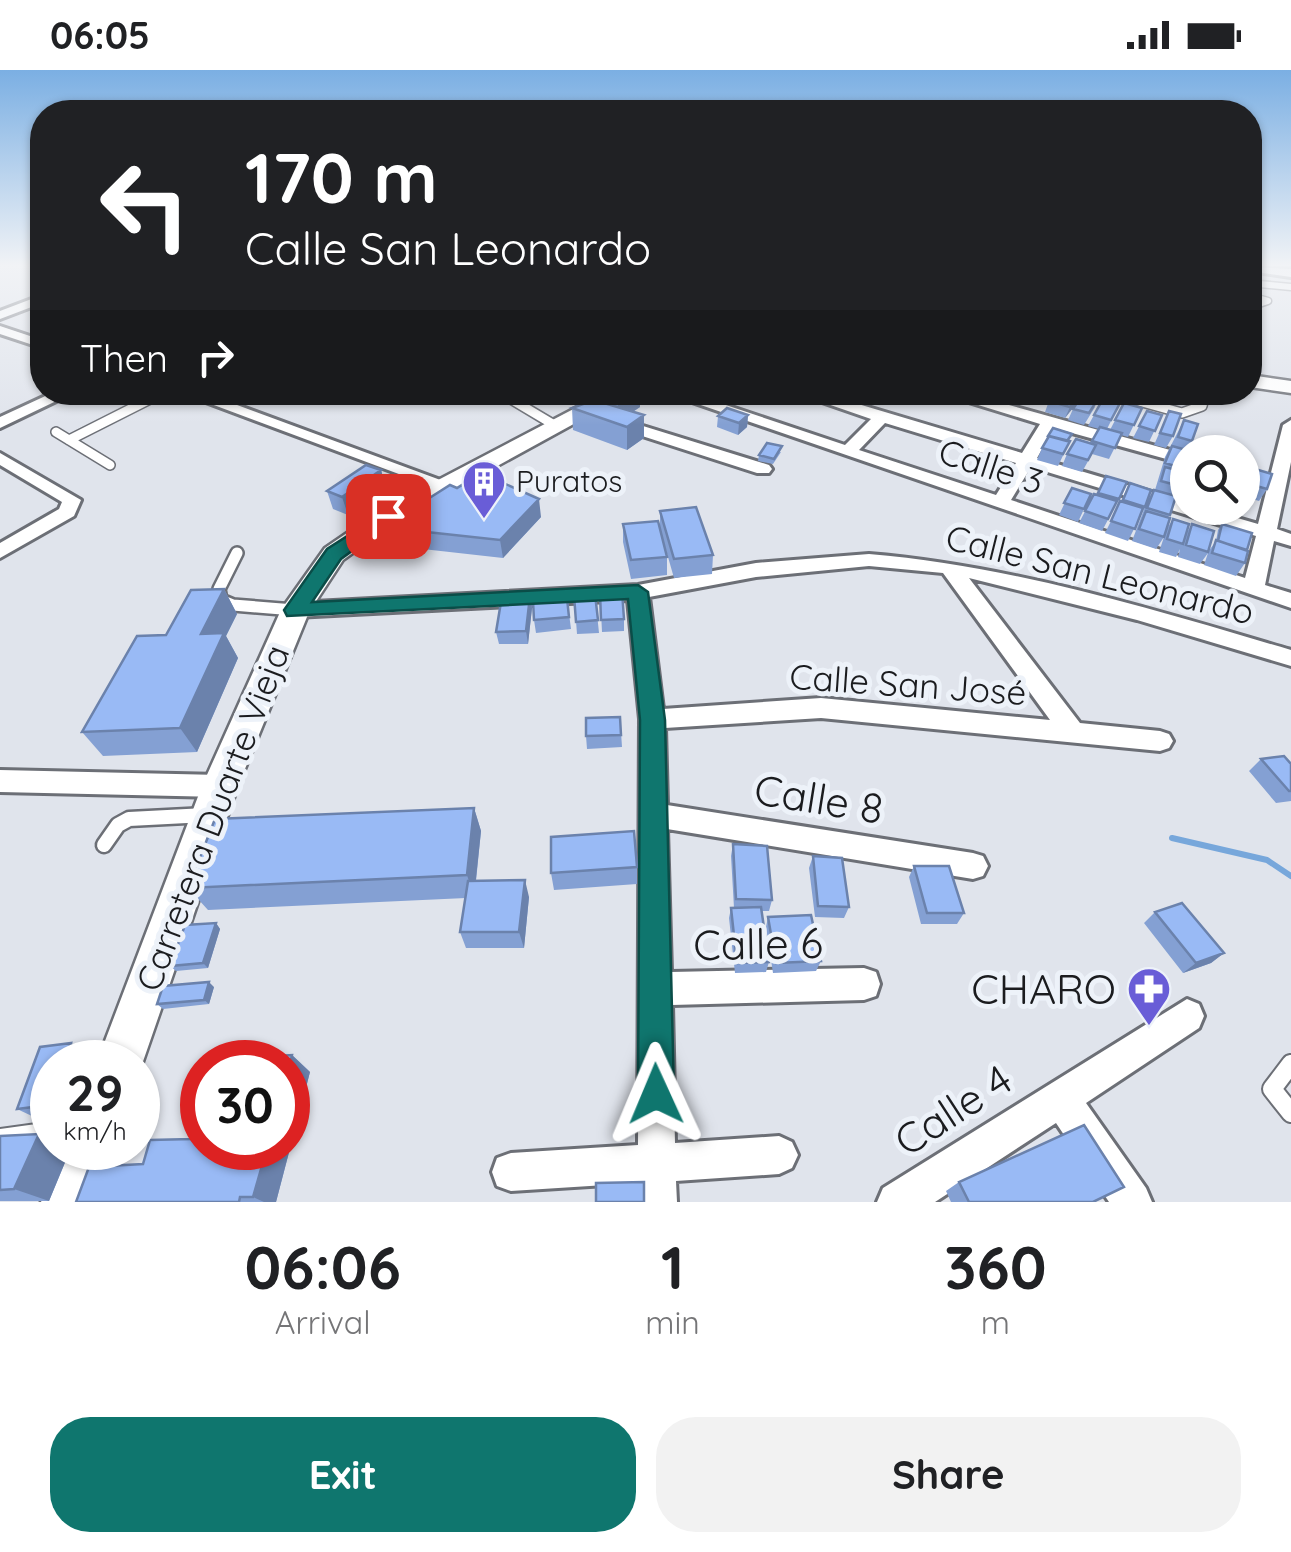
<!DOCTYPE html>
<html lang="en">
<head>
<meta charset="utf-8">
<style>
	body { margin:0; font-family:Quicksand,sans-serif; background:#f2f2f2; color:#202124; height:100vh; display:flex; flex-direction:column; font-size:38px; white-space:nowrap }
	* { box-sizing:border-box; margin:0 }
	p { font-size:32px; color:#757577 }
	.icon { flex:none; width:55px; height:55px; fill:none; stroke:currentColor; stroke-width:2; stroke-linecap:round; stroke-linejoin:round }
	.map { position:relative; height:1132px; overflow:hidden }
	.sheet { display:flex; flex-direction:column; background:#fff; flex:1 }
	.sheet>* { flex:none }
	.top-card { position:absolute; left:30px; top:30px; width:1232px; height:305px; border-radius:40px; box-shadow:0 2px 8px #0004; background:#202124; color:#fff; overflow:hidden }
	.tools { position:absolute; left:1170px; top:365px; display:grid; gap:20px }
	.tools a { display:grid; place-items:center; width:90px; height:90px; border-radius:50%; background:#fff; box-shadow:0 2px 8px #0004; font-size:50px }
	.speed { position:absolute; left:30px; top:970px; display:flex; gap:20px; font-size:50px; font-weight:700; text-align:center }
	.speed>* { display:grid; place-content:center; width:130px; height:130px; border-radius:50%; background:#fff; box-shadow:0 2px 8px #0004; line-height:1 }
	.speed small { font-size:25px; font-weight:400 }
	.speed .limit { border:15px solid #d22; background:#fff; color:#111 }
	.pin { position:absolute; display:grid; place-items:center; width:85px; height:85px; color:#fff; margin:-42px; border-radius:20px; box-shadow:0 5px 15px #0006 }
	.me { position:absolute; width:110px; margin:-55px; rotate:359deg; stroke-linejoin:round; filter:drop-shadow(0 0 8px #0008) }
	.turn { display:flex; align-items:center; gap:35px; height:210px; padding:0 50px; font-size:45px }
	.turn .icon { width:130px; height:130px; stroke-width:2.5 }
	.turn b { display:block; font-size:70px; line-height:85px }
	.then { display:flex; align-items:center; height:95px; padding:0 50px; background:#0003; gap:20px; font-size:38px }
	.eta { display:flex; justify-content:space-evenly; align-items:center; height:170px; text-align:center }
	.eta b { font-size:60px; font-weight:700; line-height:70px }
	.primary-button { display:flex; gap:20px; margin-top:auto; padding:20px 50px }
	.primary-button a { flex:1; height:115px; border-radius:40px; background:#0f766e; color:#fff; font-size:40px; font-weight:700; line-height:115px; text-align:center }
	.primary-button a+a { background:#f2f2f2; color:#202124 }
	.status { display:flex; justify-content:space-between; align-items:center; height:70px; padding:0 50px; background:#fff; direction:ltr }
	.status svg { height:28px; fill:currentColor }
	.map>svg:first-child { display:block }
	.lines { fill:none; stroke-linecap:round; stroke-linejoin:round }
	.stream { stroke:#77a7db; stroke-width:6 }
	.service-far4-casing { stroke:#6c6f76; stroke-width:9 }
	.service-far3-casing { stroke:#6c6f76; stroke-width:12 }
	.service-far2-casing { stroke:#6c6f76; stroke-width:16 }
	.service-far1-casing { stroke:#6c6f76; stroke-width:19 }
	.service-casing { stroke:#6c6f76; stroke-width:22 }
	.minor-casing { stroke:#6c6f76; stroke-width:6 }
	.secondary-casing { stroke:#6c6f76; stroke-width:5 }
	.service-far4 { stroke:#fff; stroke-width:6 }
	.service-far3 { stroke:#fff; stroke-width:9 }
	.service-far2 { stroke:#fff; stroke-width:11 }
	.service-far1 { stroke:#fff; stroke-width:14 }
	.service { stroke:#fff; stroke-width:18 }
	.minor { fill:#fff; fill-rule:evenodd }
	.secondary { fill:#fff; fill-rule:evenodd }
	.wall { fill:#84a0d3 }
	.shaded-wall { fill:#6b82ac }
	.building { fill:#99baf5; stroke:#6b82ac; stroke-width:2.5 }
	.route { fill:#0f766e; stroke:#0a4d48; stroke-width:2.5 }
	.labels { text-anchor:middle; stroke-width:10; stroke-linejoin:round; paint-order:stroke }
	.far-poi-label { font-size:30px; fill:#1b1c1f; stroke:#edf2f9; text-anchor:start }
	.street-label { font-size:35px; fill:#1b1c1f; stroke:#edf2f9 }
	.near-street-label { font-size:42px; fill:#1b1c1f; stroke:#edf2f9 }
	.near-poi-label { font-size:42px; fill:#1b1c1f; stroke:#edf2f9; text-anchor:end }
</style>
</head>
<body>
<div class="status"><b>06:05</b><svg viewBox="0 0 49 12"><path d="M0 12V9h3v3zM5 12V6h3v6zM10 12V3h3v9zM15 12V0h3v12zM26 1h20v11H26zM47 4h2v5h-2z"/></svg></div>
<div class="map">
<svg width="1291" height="1132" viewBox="0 0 1291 1132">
	<rect width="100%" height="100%" fill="#e0e4ec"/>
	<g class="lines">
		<path class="stream" d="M 1172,768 L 1267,790 L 1291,806"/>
		<g class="service-far4-casing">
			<path id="service-far4" d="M 1250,213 L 1291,217
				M 1250,226 L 1268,231 L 1250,237"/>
		</g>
		<g class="service-far3-casing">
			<path id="service-far3" d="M 499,322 L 556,356
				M 1106,322 L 1182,343 L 1202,336 L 1205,322
				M 1184,322 L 1204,327
				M 56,362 L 110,395
				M 69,370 L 164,322"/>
		</g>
		<g class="service-far2-casing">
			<path id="service-far2" d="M 237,483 L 219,519 L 221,530 L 233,535 L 294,540"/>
		</g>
		<g class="service-far1-casing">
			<path id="service-far1" d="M 104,775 L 118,755 L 129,749 L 206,745"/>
		</g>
		<g class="service-casing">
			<path id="service" d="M 1291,994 L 1272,1019 L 1291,1043
				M 0,1068 L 52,1061"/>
		</g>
		<g class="minor-casing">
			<path id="minor" d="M 1250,197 L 1291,199 L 1291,207 L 1250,201 Z
				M 42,225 L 42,233 L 0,249 L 0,241 Z
				M 0,256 L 42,270 L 42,278 L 0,264 Z
				M 54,322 L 75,322 L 0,358 L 0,347 Z
				M 179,322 L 202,322 L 454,415 L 445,420 L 439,419 Z
				M 663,322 L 687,322 L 845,375 L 871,349 L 793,322 L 818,322 L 1022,383 L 1040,354 L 936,322 L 962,322 L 1188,385 L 1188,395 L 1054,358 L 1037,388 L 1188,433 L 1188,438 L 1203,438 L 1258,454 L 1283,355 L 1291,350 L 1291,392 L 1277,459 L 1291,464 L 1291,476 L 1274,471 L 1265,515 L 1291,523 L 1291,538 ZM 885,353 L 1016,393 L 996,425 L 859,380 ZM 1031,397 L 1256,466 L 1245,508 L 1011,430 Z
				M 614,347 L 769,395 L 772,399 L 769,403 L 757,403 L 608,355 L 608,349 Z
				M 0,383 L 81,430 L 74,446 L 0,488 L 0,473 L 59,439 L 62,432 L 0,395 Z
				M 869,484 C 1013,496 1152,539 1291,580 L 1291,596 L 1137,550 L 969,508 L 1080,653 L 1160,661 L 1169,664 L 1173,671 L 1169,678 L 1160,681 L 821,648 L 665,658 L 667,735 L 973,783 L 983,786 L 988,796 L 983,806 L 973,809 L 667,759 L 671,902 L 864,898 L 876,902 L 880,914 L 876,926 L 864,930 L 672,935 L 675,1073 L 779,1066 L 792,1072 L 798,1085 L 792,1098 L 779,1104 L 676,1111 L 677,1132 L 637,1132 L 637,1113 L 511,1121 L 497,1116 L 492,1102 L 497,1088 L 511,1083 L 638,1075 L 640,649 L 628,530 L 295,547 L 284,540 L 295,533 L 638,515 L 756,493 ZM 869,496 L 943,503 L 1050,650 L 821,628 L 663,639 L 649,527 L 756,507 Z
				M 0,700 L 220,705 L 230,708 L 233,716 L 230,724 L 220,727 L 0,722 Z
				M 1187,929 L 1199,934 L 1204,946 L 1199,958 L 1086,1033 L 1146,1118 L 1152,1132 L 1109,1132 L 1056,1053 L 935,1132 L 877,1132 L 883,1118 Z"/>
		</g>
		<g class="secondary-casing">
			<path id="secondary" d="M 1250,305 L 1291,311 L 1291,323 L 1250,317 Z
				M 606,322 L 632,322 L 397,451 L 343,490 L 309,542 L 238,716 L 138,1006 L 138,992 L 97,992 L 202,716 L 281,540 L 325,478 L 379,441 Z
				M 64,1078 L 114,1078 L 93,1132 L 41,1132 Z"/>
		</g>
		<use href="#service-far4" class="service-far4"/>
		<use href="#service-far3" class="service-far3"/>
		<use href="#service-far2" class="service-far2"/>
		<use href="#service-far1" class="service-far1"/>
		<use href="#service" class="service"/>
		<use href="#minor" class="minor"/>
		<use href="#secondary" class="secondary"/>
	</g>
	<path class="wall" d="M 601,322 L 640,322 L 640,337 L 633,342 L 644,345 L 644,368 L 627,380 L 573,360 L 572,338 L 602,332 Z
		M 1049,331 L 1076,334 L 1065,348 L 1045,342 Z
		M 1120,333 L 1107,359 L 1110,360 L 1124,333 L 1142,338 L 1128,367 L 1121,365 L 1109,389 L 1092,384 L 1082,402 L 1062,396 L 1067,384 L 1091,373 L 1099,359 L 1088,356 L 1094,345 Z
		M 1095,337 L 1084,355 L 1068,350 L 1073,339 Z
		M 1147,341 L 1162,345 L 1149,372 L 1133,368 Z
		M 1169,341 L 1173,366 L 1166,378 L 1154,375 Z
		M 748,345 L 747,357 L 738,365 L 717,357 L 718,346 Z
		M 1184,350 L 1192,371 L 1187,380 L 1188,433 L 1182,431 L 1184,424 L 1180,430 L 1175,429 L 1168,448 L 1166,460 L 1173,449 L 1187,462 L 1192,454 L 1208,482 L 1216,471 L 1218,460 L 1222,454 L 1247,480 L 1245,493 L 1236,506 L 1204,495 L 1208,483 L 1200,494 L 1178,487 L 1180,479 L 1176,487 L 1159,482 L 1164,467 L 1156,479 L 1132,471 L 1145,437 L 1128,471 L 1105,463 L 1130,413 L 1147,431 L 1155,420 L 1165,387 Z
		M 1068,371 L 1070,371 L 1058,396 L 1037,390 L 1042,378 Z
		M 781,382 L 773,394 L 758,391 L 759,385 Z
		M 1245,396 L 1267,419 L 1259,431 L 1242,426 L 1242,400 Z
		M 381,400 L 386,418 L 348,445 L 333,439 L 327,421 Z
		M 1106,406 L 1119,429 L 1102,461 L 1079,453 L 1094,424 L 1097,425 Z
		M 1072,418 L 1091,424 L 1078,452 L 1059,445 Z
		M 420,434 L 541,447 L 503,488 L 396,476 L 390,458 Z
		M 1205,438 L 1224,438 L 1221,443 Z
		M 660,441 L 713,485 L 712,504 L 674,508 L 662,466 L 667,487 L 667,505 L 631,509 L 623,472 L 623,454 L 660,459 Z
		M 224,519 L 237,544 L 226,566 L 238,588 L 197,682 L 103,686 L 82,662 L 166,565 Z
		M 600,522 L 624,549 L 624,561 L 602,562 Z
		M 595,524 L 599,563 L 577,564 L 574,525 Z
		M 530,526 L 532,538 L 528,574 L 499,574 L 496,562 Z
		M 567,528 L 571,559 L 536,563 L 534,550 Z
		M 620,647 L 622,677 L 587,679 L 586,666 Z
		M 1261,689 L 1291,694 L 1291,731 L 1276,733 L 1249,701 Z
		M 474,738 L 481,761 L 476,811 L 529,827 L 524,878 L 466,878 L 460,862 L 466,828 L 208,840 L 188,818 Z
		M 733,774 L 772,830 L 769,841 L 761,841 L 769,892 L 766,902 L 735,903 L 729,848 L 731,838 L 734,838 L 731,786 Z
		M 813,786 L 849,837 L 844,848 L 815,847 L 809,798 Z
		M 914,796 L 964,843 L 957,854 L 921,854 L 909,807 Z
		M 637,797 L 637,814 L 554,820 L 551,803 Z
		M 1155,842 L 1224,883 L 1211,893 L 1183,903 L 1144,853 Z
		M 768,847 L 821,891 L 816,901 L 773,903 L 766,857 Z
		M 216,853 L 220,859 L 208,898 L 176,901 L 170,896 Z
		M 214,917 L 209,934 L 163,939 L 157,934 Z
		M 71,973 L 99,990 L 98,992 L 52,992 L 52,1054 L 49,1054 L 17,1039 L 40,977 Z
		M 292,985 L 310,1002 L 276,1132 L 76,1132 L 143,1094 L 192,1069 Z
		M 39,1064 L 52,1070 L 52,1078 L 71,1078 L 49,1131 L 0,1131 L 0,1066 Z
		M 959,1112 L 1093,1132 L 951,1132 L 946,1121 Z"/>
	<path class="shaded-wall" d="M 628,322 L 640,322 L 640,337 L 618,351 L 618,329 Z
		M 1081,322 L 1076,334 L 1065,348 L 1070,337 Z
		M 644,345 L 644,368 L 627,380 L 627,357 Z
		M 748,345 L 747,357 L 738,365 L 739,353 Z
		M 381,400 L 386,418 L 348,445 L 342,427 Z
		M 539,429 L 541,447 L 503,488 L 500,470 Z
		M 224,519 L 237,544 L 226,566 L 238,588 L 197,682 L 180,658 L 201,564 Z
		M 530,526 L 532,538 L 528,574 L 526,561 Z
		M 474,738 L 481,761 L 474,827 L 467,805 Z
		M 525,810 L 529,827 L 524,878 L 519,862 Z
		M 216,853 L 220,859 L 208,898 L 203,893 Z
		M 1224,883 L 1211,893 L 1183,903 L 1196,893 Z
		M 209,912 L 214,917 L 209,934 L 204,930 Z
		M 71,973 L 99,990 L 98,992 L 64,992 Z
		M 292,985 L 310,1002 L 276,1132 L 264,1132 L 253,1127 L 267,1078 L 288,1078 L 288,1003 Z
		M 39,1064 L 52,1070 L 52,1078 L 71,1078 L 49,1131 L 14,1119 Z"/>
	<path class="building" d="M 602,322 L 628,322 L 618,329 Z
		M 1056,322 L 1081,322 L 1070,337 L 1049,331 Z
		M 1084,322 L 1100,326 L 1089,343 L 1073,339 Z
		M 1103,329 L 1120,333 L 1111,350 L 1094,345 Z
		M 594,330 L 644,345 L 627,357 L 572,338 Z
		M 1124,333 L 1142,338 L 1134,355 L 1115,350 Z
		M 727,338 L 748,345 L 739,353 L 718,346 Z
		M 1147,341 L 1162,345 L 1155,361 L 1139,356 Z
		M 1169,341 L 1181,344 L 1173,366 L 1160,363 Z
		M 1184,350 L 1198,354 L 1192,371 L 1178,367 Z
		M 1100,357 L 1122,363 L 1115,378 L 1092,371 Z
		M 1053,358 L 1072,364 L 1067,371 L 1048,366 Z
		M 1049,366 L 1070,371 L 1063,384 L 1042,378 Z
		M 1076,369 L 1096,375 L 1088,390 L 1067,384 Z
		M 767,373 L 782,376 L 774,389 L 759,385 Z
		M 1172,376 L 1194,382 L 1188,382 L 1188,400 L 1165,393 Z
		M 366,395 L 381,400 L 342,427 L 327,421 Z
		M 1245,396 L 1272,404 L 1267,419 L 1242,412 L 1242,403 Z
		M 1165,397 L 1188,403 L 1187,418 L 1161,411 Z
		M 481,403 L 539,429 L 500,470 L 390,458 L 416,433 L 420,434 L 450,415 L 457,418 Z
		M 1106,406 L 1127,412 L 1119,429 L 1098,423 Z
		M 1130,413 L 1151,420 L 1145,437 L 1123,430 Z
		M 1072,418 L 1091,424 L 1084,439 L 1064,433 Z
		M 1154,420 L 1176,426 L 1170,445 L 1147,438 Z
		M 1094,424 L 1117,431 L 1108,449 L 1085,441 Z
		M 1120,431 L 1143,438 L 1135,459 L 1111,451 Z
		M 696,437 L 713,485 L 674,489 L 660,441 Z
		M 1146,441 L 1170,448 L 1164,467 L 1139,459 Z
		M 1173,449 L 1189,454 L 1183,474 L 1167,469 Z
		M 658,451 L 667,487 L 631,490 L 623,454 Z
		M 1192,454 L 1214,461 L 1208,482 L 1186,475 Z
		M 1222,454 L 1252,463 L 1247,480 L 1218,471 Z
		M 1216,470 L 1248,481 L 1245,493 L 1212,483 Z
		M 224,519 L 201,564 L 224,563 L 180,658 L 82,662 L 137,566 L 166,565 L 191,520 Z
		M 622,521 L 624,549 L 601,550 L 600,522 Z
		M 595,524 L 598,550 L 576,552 L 574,525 Z
		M 502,526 L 530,526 L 526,561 L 496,562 Z
		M 567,528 L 569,547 L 534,550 L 533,531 Z
		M 620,647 L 621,665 L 586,666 L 586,648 Z
		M 1284,686 L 1291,694 L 1291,721 L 1289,721 L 1261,689 Z
		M 474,738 L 467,805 L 188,818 L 215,749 Z
		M 634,761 L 637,797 L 551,803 L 551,767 Z
		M 733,774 L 767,776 L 772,830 L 736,829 Z
		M 813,786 L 842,788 L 849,837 L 818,836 Z
		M 914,796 L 949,796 L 964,843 L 927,843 Z
		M 525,810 L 519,862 L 460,862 L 468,811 Z
		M 1182,833 L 1224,883 L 1196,893 L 1155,842 Z
		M 761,837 L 769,892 L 737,893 L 731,838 Z
		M 811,845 L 821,891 L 776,893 L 768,847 Z
		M 216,853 L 203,893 L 170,896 L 185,855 Z
		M 209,912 L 204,930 L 157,934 L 163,916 Z
		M 71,973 L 64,992 L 52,992 L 52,1024 L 49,1035 L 17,1039 L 40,977 Z
		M 292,985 L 288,1003 L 288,992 L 220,992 L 221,989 Z
		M 202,1040 L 202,1078 L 267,1078 L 253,1127 L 240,1127 L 239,1132 L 76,1132 L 89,1097 L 143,1094 L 150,1070 L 192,1069 Z
		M 1084,1055 L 1124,1117 L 1093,1132 L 969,1132 L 959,1112 Z
		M 39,1064 L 14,1119 L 0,1120 L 0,1066 Z
		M 644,1112 L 644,1132 L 596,1132 L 596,1113 Z"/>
	<linearGradient id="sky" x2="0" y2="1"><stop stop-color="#7bafe3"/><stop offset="0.55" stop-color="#f1f3f6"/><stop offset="1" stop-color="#f1f3f6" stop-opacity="0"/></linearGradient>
	<rect width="1291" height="355" fill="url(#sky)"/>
	<path class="route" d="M 388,440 L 394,441 L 394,450 L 341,489 L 312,532 L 638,515 L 648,522 L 665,650 L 674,1024 L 669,1037 L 656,1042 L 643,1037 L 638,1024 L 640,650 L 628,529 L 287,546 L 284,540 L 327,479 Z"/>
	<defs>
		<g id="building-pin" transform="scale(2.25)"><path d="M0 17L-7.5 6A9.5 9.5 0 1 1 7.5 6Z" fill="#695dd7" stroke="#edf2f9"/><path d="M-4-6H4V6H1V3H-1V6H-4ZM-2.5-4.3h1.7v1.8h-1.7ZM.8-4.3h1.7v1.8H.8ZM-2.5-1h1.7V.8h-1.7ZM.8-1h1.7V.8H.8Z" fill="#fff"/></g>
		<g id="pharmacy-pin" transform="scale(2.25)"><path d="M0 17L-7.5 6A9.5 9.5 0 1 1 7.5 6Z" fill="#695dd7" stroke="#edf2f9"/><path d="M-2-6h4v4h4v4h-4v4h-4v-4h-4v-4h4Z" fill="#fff"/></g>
	</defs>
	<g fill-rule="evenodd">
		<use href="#building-pin" x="484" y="412"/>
		<use href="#pharmacy-pin" x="1149" y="919"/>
	</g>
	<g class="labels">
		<g class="far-poi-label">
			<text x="516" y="422">Puratos</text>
		</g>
		<g class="street-label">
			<text transform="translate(991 397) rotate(18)" y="12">Calle 3</text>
			<text transform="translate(1100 505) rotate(14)" y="12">Calle San Leonardo</text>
			<text transform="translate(908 615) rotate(4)" y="12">Calle San José</text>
			<text transform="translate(213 748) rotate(-69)" y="12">Carretera Duarte Vieja</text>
		</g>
		<g class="near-street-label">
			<text transform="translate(819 729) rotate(9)" y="15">Calle 8</text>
			<text transform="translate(758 874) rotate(-1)" y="15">Calle 6</text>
			<text transform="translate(953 1040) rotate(-33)" y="15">Calle 4</text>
		</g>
		<g class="near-poi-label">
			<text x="1116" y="934">CHARO</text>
		</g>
	</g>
</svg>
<div class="tools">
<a><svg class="icon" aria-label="search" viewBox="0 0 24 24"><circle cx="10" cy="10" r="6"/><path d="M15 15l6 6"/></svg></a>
</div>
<div class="speed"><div>29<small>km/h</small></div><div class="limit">30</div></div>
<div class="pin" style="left:388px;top:446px;background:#d93025"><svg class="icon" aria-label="arrive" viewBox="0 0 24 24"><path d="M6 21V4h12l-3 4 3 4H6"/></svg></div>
<svg class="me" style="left:656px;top:1024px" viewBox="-20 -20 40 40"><path d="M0-17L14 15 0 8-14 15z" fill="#0f766e" stroke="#fff" stroke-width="4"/></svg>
<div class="top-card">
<div class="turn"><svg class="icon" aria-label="left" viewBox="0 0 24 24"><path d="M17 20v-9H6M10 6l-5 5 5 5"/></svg><div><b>170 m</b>Calle San Leonardo</div></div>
<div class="then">Then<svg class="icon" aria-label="right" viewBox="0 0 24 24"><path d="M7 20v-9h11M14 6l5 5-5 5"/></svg></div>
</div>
</div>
<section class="sheet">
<div class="eta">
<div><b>06:06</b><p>Arrival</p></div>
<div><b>1</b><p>min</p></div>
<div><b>360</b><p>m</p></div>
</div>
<div class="primary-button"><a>Exit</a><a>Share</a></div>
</section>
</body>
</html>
